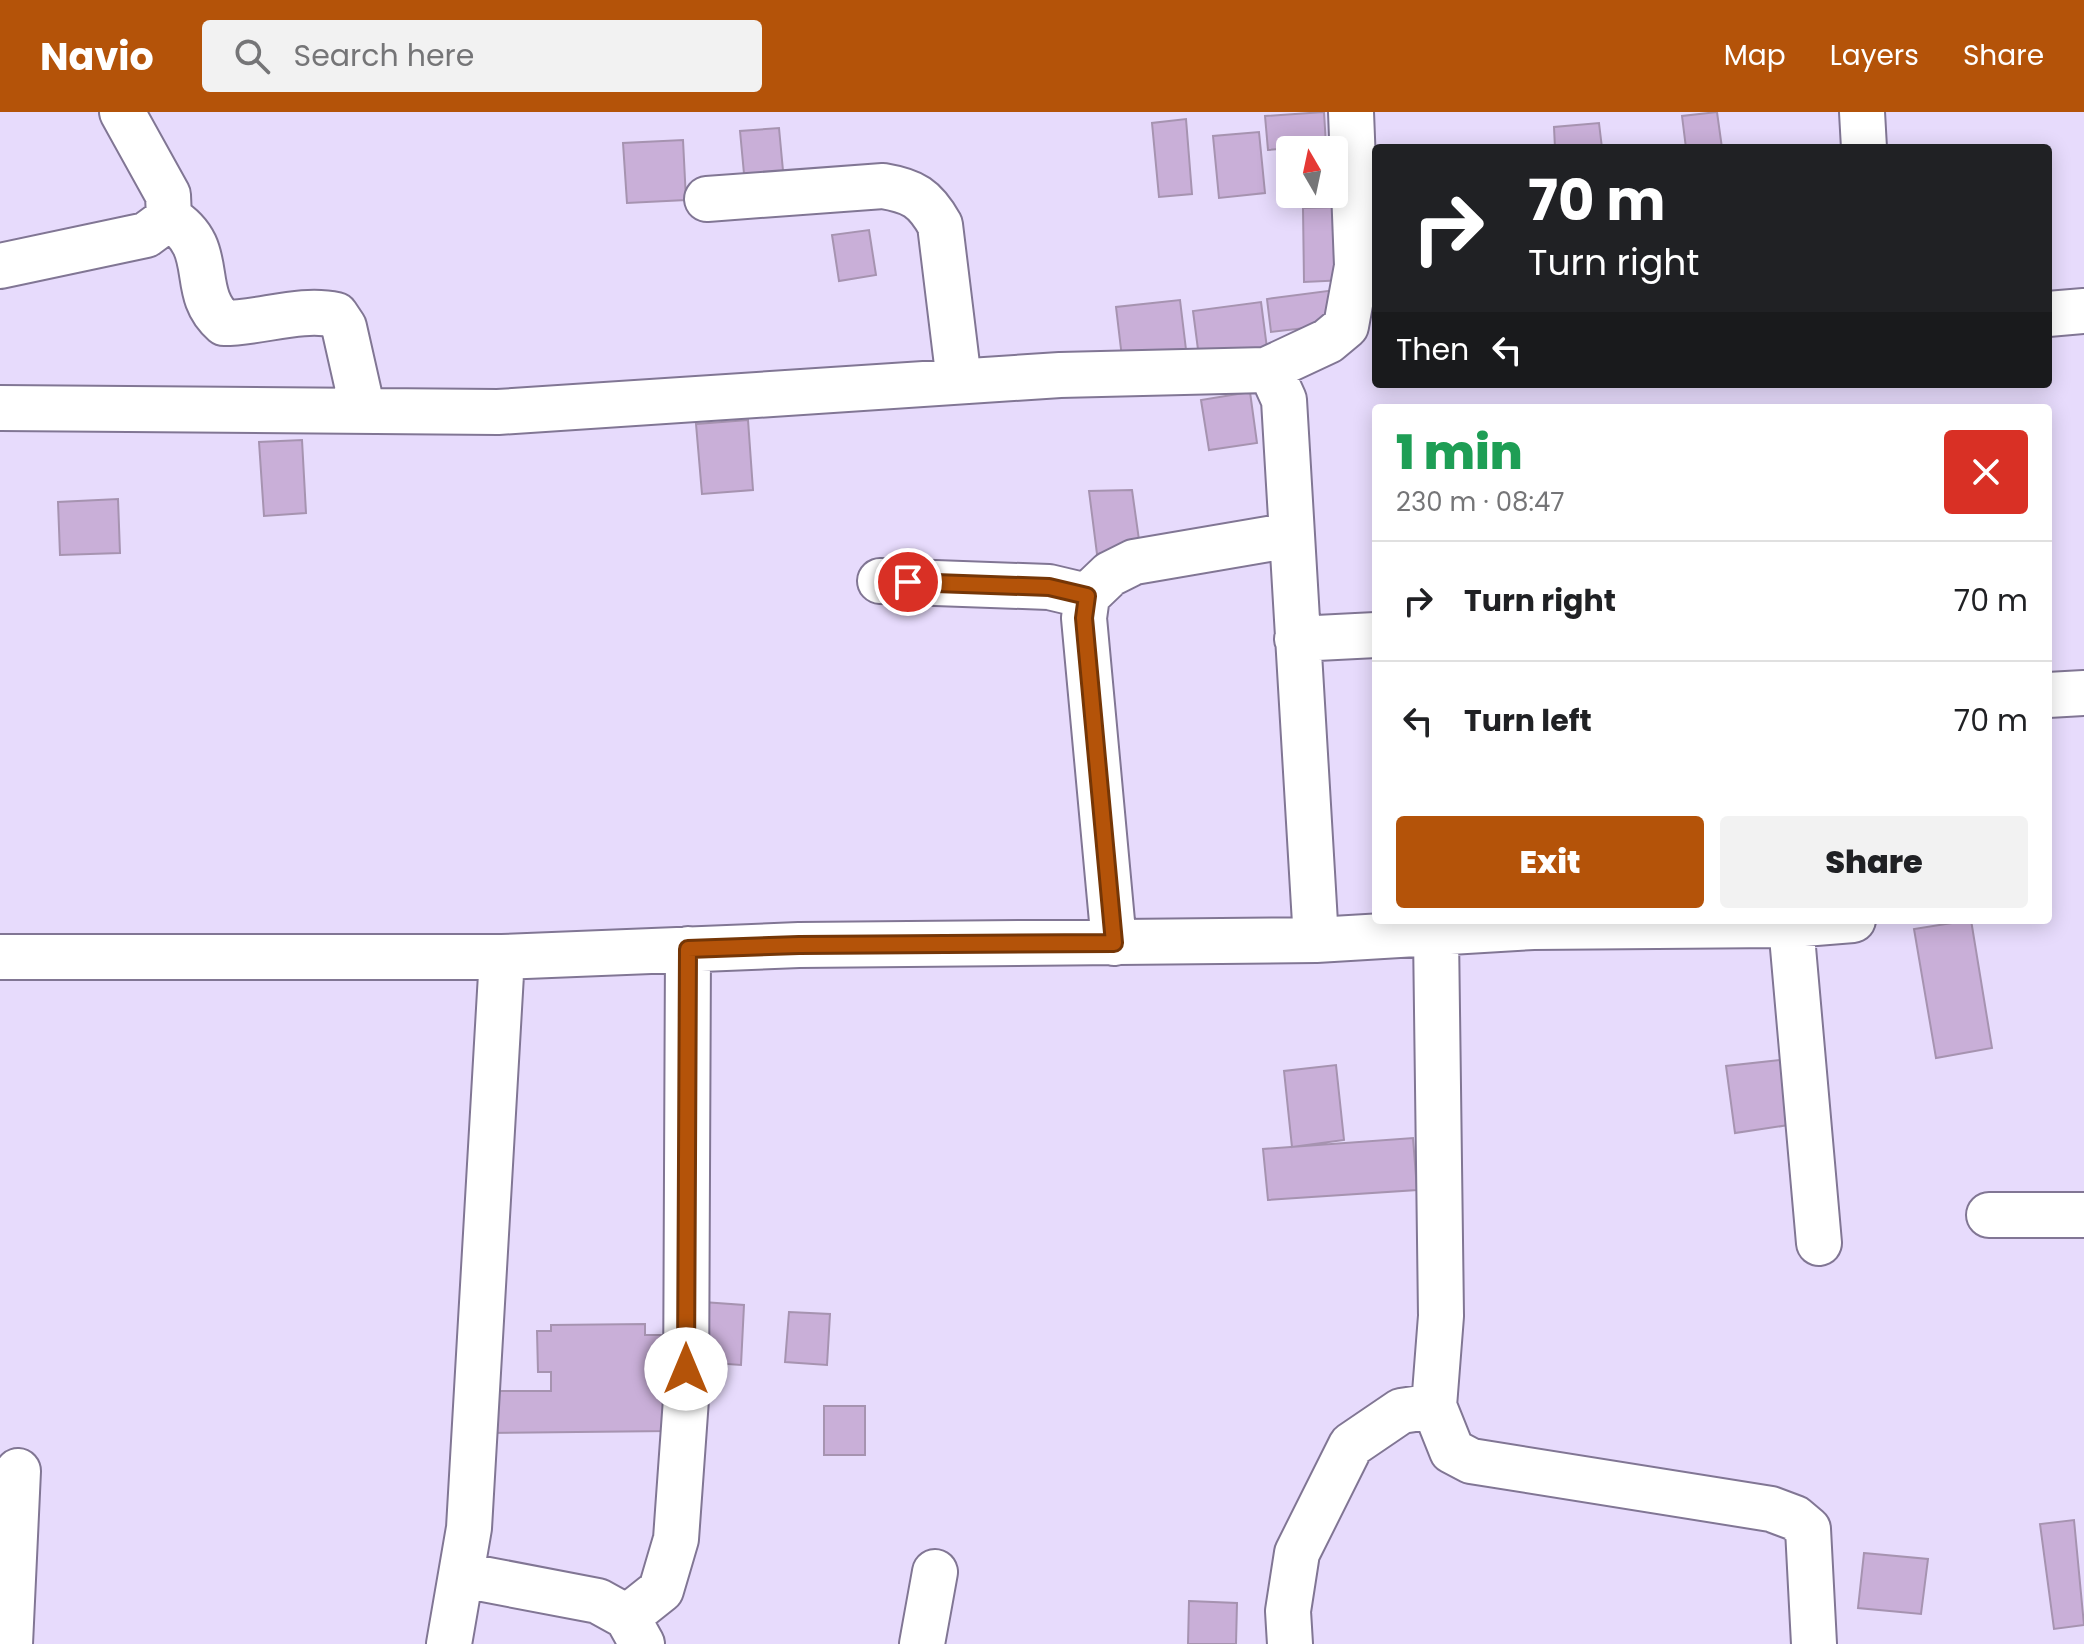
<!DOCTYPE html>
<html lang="en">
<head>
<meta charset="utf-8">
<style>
	body { margin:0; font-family:Poppins,sans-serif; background:#f2f2f2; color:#202124; height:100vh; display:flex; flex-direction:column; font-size:30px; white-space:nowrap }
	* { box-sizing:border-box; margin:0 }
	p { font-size:26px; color:#757577 }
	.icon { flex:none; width:44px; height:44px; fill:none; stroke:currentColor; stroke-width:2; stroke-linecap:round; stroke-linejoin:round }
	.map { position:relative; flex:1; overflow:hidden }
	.drawer { position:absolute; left:1372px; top:292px; width:680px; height:520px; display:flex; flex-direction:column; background:#fff; border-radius:8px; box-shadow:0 4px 20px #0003 }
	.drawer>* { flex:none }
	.banner { position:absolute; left:1372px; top:32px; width:680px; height:244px; border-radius:8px; box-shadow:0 4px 20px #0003; background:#202124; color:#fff; overflow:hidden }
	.needle { width:52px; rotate:351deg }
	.buttons { position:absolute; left:1276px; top:24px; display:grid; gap:16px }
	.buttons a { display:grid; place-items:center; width:72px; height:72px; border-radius:8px; background:#fff; box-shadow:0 4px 20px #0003; font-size:40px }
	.pin { position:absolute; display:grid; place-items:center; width:68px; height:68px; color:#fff; margin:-34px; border:4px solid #fff; border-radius:50%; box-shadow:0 2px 8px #0007 }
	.me { position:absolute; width:88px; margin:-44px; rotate:0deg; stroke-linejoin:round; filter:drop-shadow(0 0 6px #0008) }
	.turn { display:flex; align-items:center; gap:28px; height:168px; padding:0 24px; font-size:36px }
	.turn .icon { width:104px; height:104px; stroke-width:2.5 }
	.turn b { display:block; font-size:56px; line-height:68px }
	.then { display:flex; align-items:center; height:76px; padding:0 24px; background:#0003; gap:16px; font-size:30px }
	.round { display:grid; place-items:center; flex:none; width:84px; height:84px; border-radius:8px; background:#f2f2f2 }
	.summary { display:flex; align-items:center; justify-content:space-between; height:136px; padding:0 24px }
	h1 { font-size:48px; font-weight:800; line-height:60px; color:#1e9e55 }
	.cta { display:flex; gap:16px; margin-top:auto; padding:16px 24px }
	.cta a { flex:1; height:92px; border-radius:8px; background:#b45309; color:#fff; font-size:32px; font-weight:800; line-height:92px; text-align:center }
	.cta a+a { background:#f2f2f2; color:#202124 }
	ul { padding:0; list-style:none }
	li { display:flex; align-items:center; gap:24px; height:120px; padding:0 24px; border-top:2px solid #e0e0e0 }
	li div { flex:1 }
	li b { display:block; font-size:30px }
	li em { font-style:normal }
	header { display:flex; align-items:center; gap:48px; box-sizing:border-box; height:112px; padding:0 40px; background:#b45309; color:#fff }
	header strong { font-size:38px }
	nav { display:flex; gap:44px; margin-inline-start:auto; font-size:28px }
	.search { width:560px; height:72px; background:#f2f2f2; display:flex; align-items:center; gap:20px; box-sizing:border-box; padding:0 28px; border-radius:8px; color:#757577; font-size:30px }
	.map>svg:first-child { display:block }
	.building { fill:#c9afd8; stroke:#a693b0; stroke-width:2 }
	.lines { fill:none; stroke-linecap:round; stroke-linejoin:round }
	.minor-casing { stroke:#817694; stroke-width:48 }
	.minor { stroke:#fff; stroke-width:44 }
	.route-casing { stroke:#753606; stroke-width:20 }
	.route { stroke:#b45309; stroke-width:14 }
</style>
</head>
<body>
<header>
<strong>Navio</strong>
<div class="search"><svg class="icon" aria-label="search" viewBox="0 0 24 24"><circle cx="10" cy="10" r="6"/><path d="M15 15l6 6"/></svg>Search here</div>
<nav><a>Map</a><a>Layers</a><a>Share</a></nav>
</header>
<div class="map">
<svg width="2084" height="1532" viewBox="0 0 2084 1532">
	<rect width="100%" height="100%" fill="#e7dbfc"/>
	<path class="building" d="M 1324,0 L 1326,33 L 1268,38 L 1265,4 Z
		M 1717,0 L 1722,36 L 1686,36 L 1682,4 Z
		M 1186,7 L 1192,82 L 1159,85 L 1152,11 Z
		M 1599,11 L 1602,36 L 1555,36 L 1554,15 Z
		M 779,16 L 785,80 L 746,83 L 740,19 Z
		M 1259,20 L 1265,81 L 1219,86 L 1213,24 Z
		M 683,28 L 686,88 L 627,91 L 623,31 Z
		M 1345,95 L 1346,168 L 1304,170 L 1303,96 Z
		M 869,118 L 876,163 L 839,169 L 832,123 Z
		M 1335,178 L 1339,212 L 1271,220 L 1267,187 Z
		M 1180,188 L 1187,246 L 1123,254 L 1116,195 Z
		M 1261,190 L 1268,244 L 1200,253 L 1193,199 Z
		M 1250,280 L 1257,331 L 1209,338 L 1201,288 Z
		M 748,308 L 753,378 L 702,382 L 696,312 Z
		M 302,328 L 306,401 L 264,404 L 259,330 Z
		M 1132,378 L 1140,435 L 1097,442 L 1089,379 Z
		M 118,387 L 120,441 L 60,443 L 58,390 Z
		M 1971,808 L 1992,936 L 1936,946 L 1914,817 Z
		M 1781,948 L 1789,1013 L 1735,1021 L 1726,954 Z
		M 1336,953 L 1344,1028 L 1292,1035 L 1284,959 Z
		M 1413,1026 L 1417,1078 L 1268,1088 L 1263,1037 Z
		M 703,1190 L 744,1193 L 741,1253 L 699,1250 Z
		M 789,1200 L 830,1202 L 827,1253 L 785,1250 Z
		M 645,1212 L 645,1223 L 668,1223 L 669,1319 L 485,1321 L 485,1279 L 551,1279 L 551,1260 L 538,1260 L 537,1219 L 551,1219 L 551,1213 Z
		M 824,1294 L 865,1294 L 865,1343 L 824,1343 Z
		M 2074,1408 L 2084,1513 L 2054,1517 L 2040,1412 Z
		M 1864,1441 L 1928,1447 L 1921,1502 L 1858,1496 Z
		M 1189,1489 L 1237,1491 L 1236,1532 L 1188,1532 Z"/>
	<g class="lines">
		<g class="minor-casing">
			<path id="minor" d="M 1862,0 L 1864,36
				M 707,87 L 883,74 C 913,79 925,86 940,113 L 959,269
				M 169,106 C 219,136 187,179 224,211 C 260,211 301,195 336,203 L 344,215 L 363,299
				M 0,154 L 146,123 L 169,106 L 168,83 L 122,0
				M 2048,202 L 2084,199
				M 1266,258 L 1328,229 L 1346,214 L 1357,154 L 1351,0
				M 0,296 L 498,300 L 1060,263 L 1266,258 L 1275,268 L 1284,288 L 1316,828
				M 880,469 L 1049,475 L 1087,484 L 1084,506 L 1114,831
				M 1087,484 L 1110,462 L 1134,450 L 1292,423
				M 1297,527 L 1376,523
				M 2048,583 L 2084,581
				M 1791,813 L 1819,1131
				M 1436,822 L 1441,1204 L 1434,1294 L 1452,1339 L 1471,1349 L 1771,1397 L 1795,1406 L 1808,1417 L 1814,1532
				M 0,845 L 502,845 L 799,833 L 1316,828 L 1533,815 L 1791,813 L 1853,808
				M 1989,1103 L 2084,1103
				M 462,1463 L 598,1489 L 627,1505 L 642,1532
				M 627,1505 L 661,1478 L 676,1427 L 686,1287 L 688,837
				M 10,1532 L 18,1359
				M 449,1532 L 469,1416 L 502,845
				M 922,1532 L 935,1460
				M 1290,1532 L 1288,1499 L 1297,1441 L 1351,1333 L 1401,1299 L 1434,1294"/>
		</g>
		<use href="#minor" class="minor"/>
	</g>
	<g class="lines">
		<g class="route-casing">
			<path id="route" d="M 686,1257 L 688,837 L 799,833 L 1114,831 L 1084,506 L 1087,484 L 1049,475 L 908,470"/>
		</g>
		<use href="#route" class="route"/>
	</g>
</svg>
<div class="buttons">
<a><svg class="needle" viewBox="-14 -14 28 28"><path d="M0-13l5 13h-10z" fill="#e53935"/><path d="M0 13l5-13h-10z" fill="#757577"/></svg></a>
</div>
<div class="pin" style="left:908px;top:470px;background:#d93025"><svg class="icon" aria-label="arrive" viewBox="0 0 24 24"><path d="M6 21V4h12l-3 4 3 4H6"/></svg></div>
<svg class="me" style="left:686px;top:1257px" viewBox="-20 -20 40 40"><circle r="19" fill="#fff"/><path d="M0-13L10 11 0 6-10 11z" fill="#b45309"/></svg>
<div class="banner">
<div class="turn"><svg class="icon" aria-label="right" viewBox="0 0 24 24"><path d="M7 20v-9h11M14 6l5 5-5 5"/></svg><div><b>70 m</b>Turn right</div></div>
<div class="then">Then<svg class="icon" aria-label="left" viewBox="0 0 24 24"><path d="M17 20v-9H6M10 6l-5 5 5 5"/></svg></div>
</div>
<section class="drawer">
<div class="summary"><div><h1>1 min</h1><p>230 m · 08:47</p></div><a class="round" style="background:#d93025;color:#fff"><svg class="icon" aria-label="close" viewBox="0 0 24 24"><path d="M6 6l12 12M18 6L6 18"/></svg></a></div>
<ul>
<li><svg class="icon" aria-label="right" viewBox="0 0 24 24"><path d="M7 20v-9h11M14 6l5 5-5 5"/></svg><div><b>Turn right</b></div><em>70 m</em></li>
<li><svg class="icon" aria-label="left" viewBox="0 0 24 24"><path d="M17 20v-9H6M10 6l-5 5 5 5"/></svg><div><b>Turn left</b></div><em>70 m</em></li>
</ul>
<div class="cta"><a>Exit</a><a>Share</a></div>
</section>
</div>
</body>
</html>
